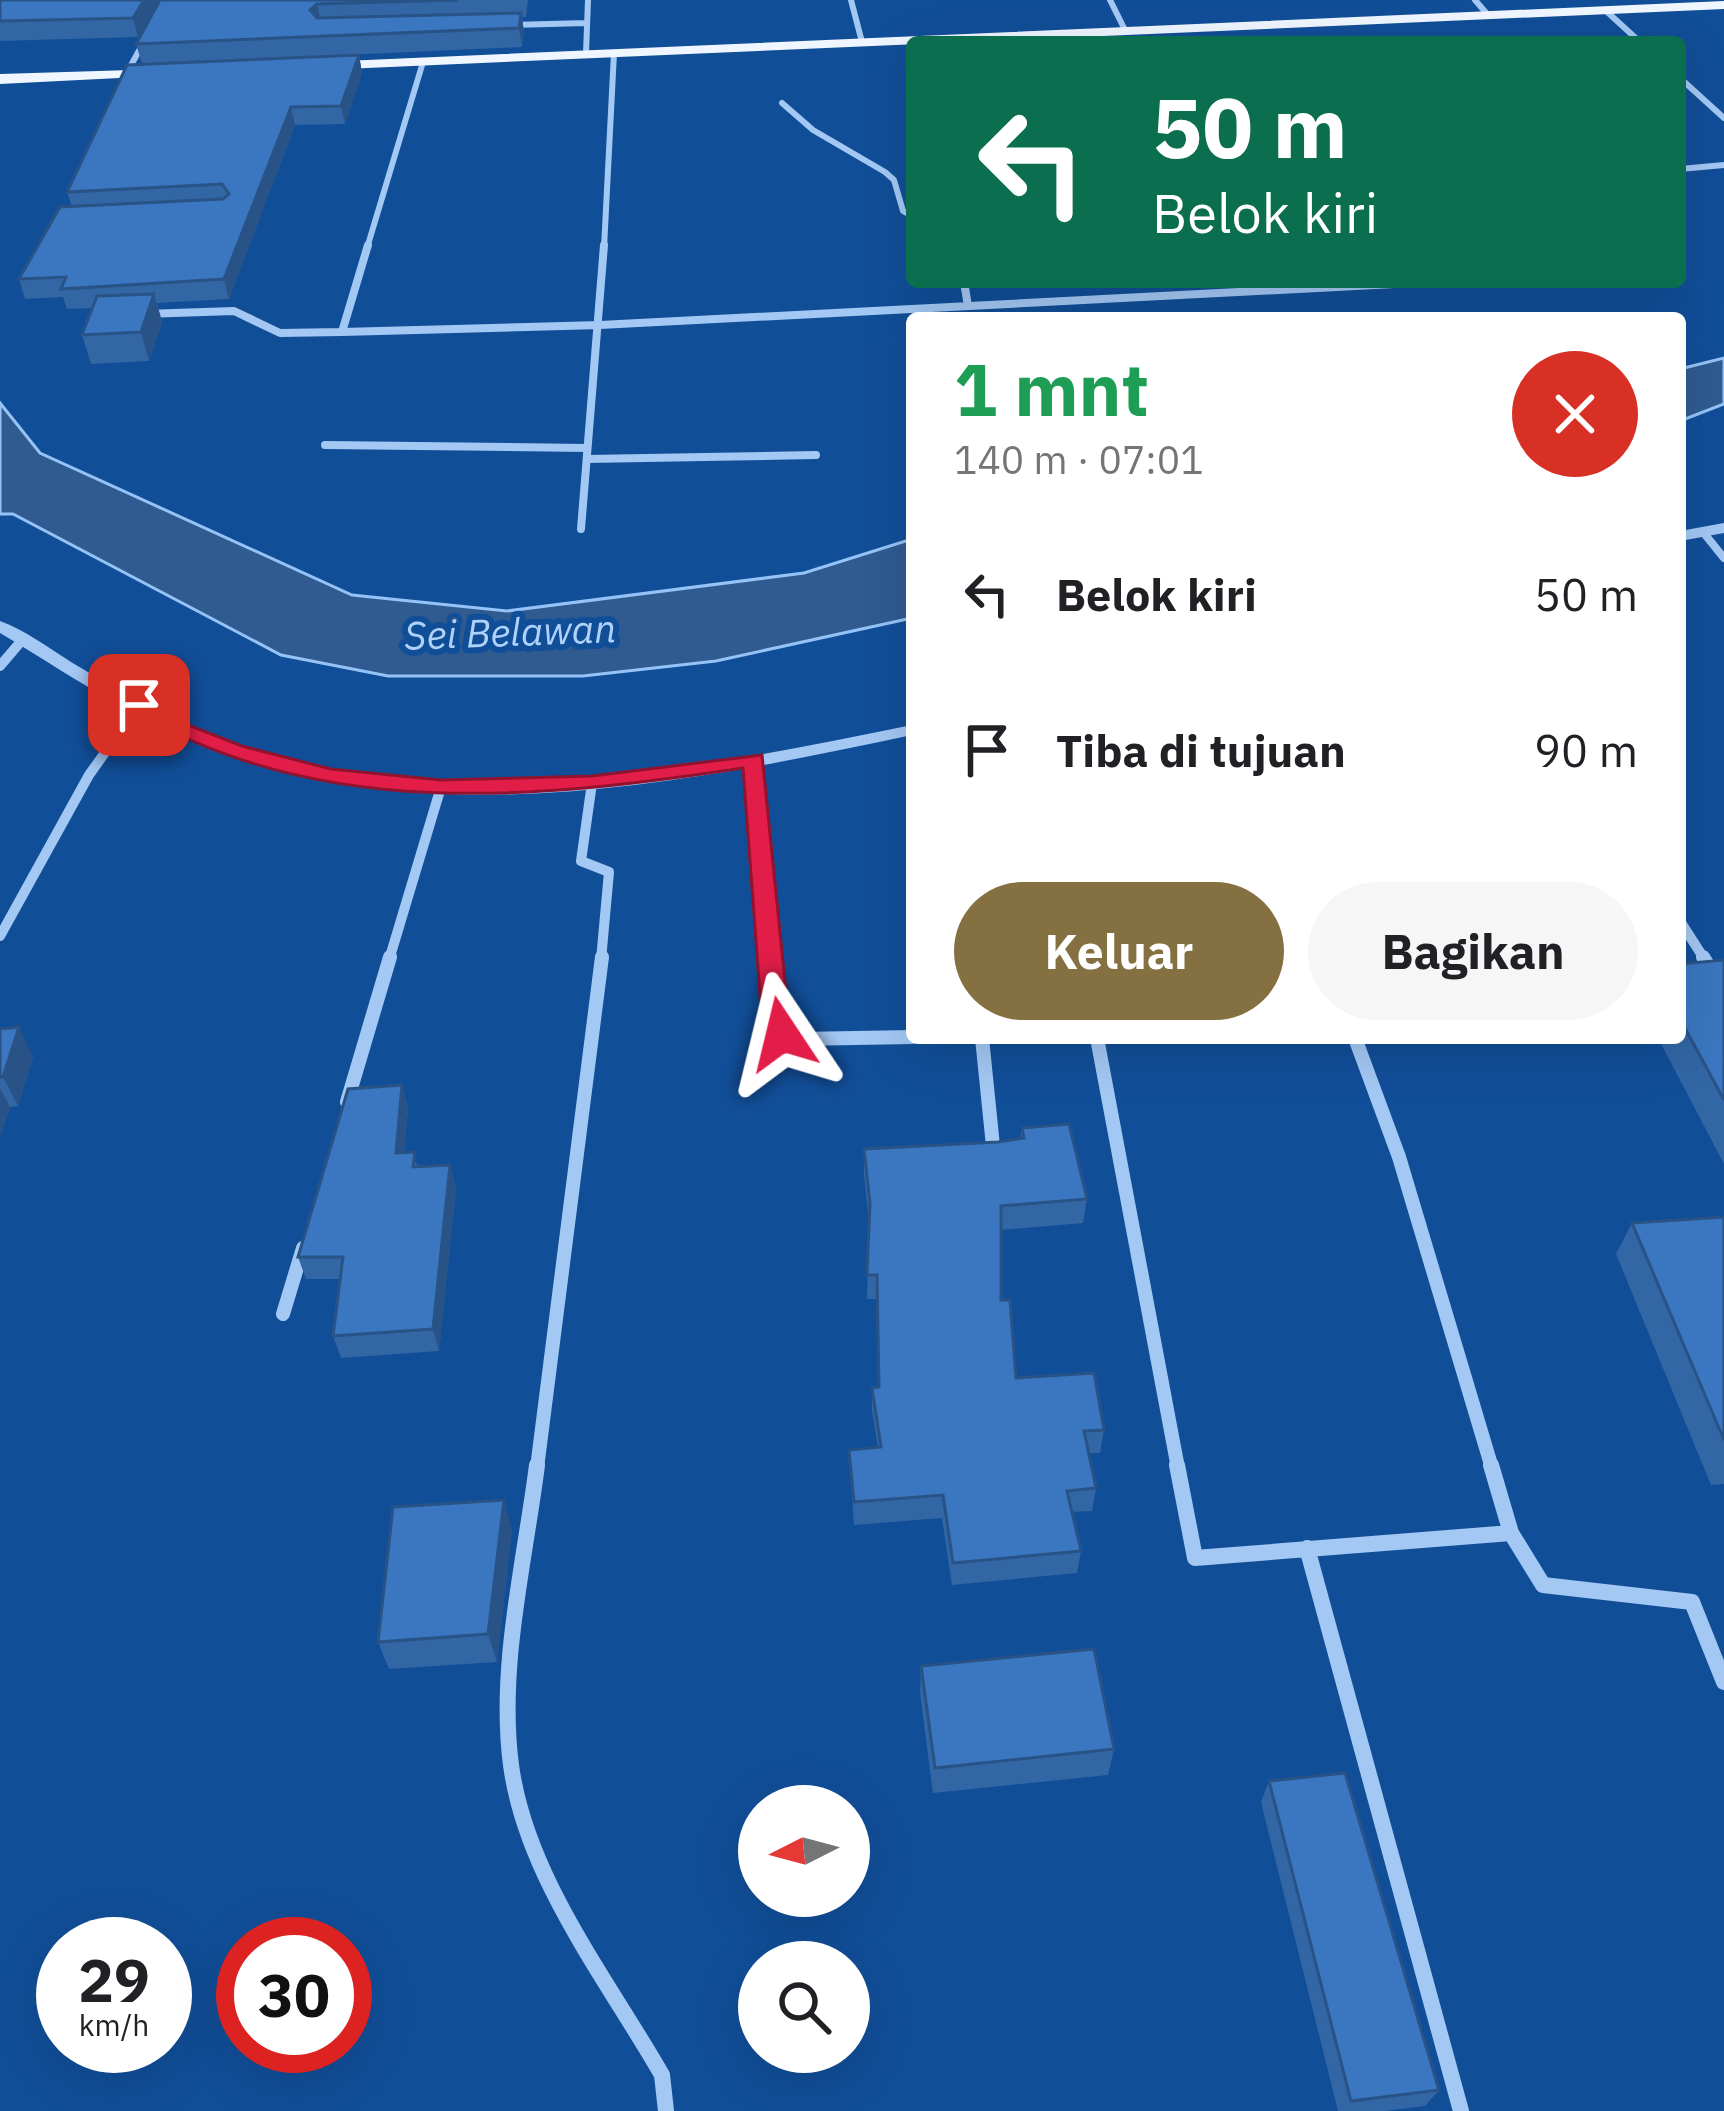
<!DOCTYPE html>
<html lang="id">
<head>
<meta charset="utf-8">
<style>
	body { margin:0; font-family:"IBM Plex Sans",sans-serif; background:#f6f6f6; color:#202124; height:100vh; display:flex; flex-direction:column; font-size:45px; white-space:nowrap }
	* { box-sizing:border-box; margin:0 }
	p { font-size:39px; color:#757577 }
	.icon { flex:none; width:66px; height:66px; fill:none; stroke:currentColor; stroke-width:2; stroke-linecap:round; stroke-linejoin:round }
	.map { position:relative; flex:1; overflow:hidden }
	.details { position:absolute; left:906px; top:312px; width:780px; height:732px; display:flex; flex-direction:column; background:#fff; border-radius:12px; box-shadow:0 12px 48px #0002 }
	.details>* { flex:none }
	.guide { position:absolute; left:906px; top:36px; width:780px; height:252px; border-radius:12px; box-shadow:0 12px 48px #0002; background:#0b6e4f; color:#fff; overflow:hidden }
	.needle { width:78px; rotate:264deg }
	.buttons { position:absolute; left:738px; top:1785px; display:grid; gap:24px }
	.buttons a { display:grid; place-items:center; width:132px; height:132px; border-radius:50%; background:#fff; box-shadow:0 12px 48px #0002; font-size:60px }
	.speed { position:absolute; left:36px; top:1917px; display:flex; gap:24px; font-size:60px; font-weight:700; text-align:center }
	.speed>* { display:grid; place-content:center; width:156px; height:156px; border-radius:50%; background:#fff; box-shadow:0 12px 48px #0002; line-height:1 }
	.speed small { font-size:30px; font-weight:400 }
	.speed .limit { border:18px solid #d22; background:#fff; color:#111 }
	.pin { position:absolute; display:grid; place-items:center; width:102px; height:102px; color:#fff; margin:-51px; border-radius:24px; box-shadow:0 6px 18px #0006 }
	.me { position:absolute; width:132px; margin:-66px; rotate:350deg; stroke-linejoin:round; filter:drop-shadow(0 0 9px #0008) }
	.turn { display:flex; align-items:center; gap:42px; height:252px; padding:0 48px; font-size:54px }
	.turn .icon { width:156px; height:156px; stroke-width:2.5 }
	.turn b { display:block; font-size:84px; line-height:102px }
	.round { display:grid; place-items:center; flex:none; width:126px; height:126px; border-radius:63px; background:#f6f6f6 }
	.head { display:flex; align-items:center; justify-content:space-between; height:204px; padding:0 48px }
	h1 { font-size:72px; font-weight:800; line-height:90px; color:#1e9e55 }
	.action { display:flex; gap:24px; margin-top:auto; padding:24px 48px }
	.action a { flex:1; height:138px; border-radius:72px; background:#847041; color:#fff; font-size:48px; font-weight:800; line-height:138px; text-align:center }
	.action a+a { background:#f6f6f6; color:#202124 }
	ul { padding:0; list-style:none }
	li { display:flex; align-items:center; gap:36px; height:156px; padding:0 48px }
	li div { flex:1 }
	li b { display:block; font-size:45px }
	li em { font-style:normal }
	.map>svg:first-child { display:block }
	.water { fill:#2f5b91; stroke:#95c3f7; stroke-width:3 }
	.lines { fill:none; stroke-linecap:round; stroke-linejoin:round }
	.minor-far4 { stroke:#a3c8f4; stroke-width:6 }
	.minor-far3 { stroke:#a3c8f4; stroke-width:8 }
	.minor-far2 { stroke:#a3c8f4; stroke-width:10 }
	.minor-far1 { stroke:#a3c8f4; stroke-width:14 }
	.minor { stroke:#a3c8f4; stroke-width:16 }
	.tertiary { fill:#a3c8f4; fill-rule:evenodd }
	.primary { fill:#eff6ff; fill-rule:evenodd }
	.wall { fill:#3266a5 }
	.shaded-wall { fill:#295386 }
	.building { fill:#3a77c0; stroke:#295386; stroke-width:3 }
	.route { fill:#e11d48; stroke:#92132f; stroke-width:3 }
	.labels { text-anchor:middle; stroke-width:12; stroke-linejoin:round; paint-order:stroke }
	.far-water-label { font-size:39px; font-style:italic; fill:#afd2fa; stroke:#114e98 }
</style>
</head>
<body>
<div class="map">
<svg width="1724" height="2111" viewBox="0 0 1724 2111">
	<rect width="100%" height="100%" fill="#114e98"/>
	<path class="water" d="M 1724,358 L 1724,404 L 1680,421 L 1680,369 Z
		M 0,403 L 40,453 L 352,595 L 507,611 L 804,573 L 912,539 L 912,618 L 716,661 L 583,676 L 388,676 L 281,655 L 13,514 L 0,514 Z"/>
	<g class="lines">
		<path class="minor-far4" d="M 851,0 L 862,42
			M 1110,0 L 1125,30
			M 1475,0 L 1488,15
			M 1605,10 L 1640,42
			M 511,25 L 587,23
			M 586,54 L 588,0
			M 124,78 L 146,38
			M 1680,78 L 1724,118
			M 782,103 L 813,130 L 885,172 L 894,180 L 903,211 L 912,216
			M 1680,169 L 1724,165
			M 367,248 L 423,62
			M 604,248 L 614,53"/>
		<path class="minor-far3" d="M 368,245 L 342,332 L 600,325 L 1433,282
			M 964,282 L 968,306
			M 144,314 L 234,311 L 280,333 L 342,332
			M 325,445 L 587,448
			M 587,459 L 816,455
			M 581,529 L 604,245
			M 1703,532 L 1724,558"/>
		<path class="minor-far2" d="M 0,666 L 23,639
			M 754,760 L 770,960
			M 592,783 L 581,861 L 609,872 L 601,960
			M 1680,921 L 1705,960
			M 0,936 L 89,775 L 139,705
			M 389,960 L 441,787"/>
		<path class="minor-far1" d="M 770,957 L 775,1021 L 782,1034 L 798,1039 L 912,1037
			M 1703,957 L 1724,990
			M 982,1038 L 994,1156
			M 1097,1038 L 1178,1468
			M 1355,1038 L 1399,1157 L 1492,1468
			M 347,1102 L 390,957
			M 283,1314 L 303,1248
			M 537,1468 L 602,957"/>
		<path class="minor" d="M 537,1465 C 525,1561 498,1667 511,1765 C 526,1877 607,1979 662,2075 L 666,2111
			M 1177,1465 L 1195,1558 L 1511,1533
			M 1491,1465 L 1511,1533 L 1543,1585 L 1692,1602 L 1724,1682
			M 1307,1548 L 1461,2111"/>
		<path class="tertiary" d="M 1724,523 L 1724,533 L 1680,541 L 1680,531 Z
			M 0,621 C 25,630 49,648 71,662 C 118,690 166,719 217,738 C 439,822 687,771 912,725 L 912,735 C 682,784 426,836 200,744 C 129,716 65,672 0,633 Z"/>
		<path class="primary" d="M 1724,1 L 1724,9 L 321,70 L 314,66 L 321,62 Z
			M 164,69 L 159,76 L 0,84 L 0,74 Z"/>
	</g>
	<path class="wall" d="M 0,0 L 528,0 L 526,17 L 522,17 L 524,32 L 522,47 L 142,64 L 136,44 L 158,4 L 138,37 L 0,41 Z
		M 359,55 L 362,73 L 345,124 L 295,125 L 229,299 L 157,303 L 162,322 L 149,361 L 91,364 L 82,335 L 92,308 L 67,309 L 63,297 L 25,299 L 19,279 L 72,207 L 67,192 Z
		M 1724,960 L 1724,1164 L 1658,1038 L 1680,1038 L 1680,964 Z
		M 0,1029 L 33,1057 L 18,1106 L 10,1107 L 0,1136 Z
		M 402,1085 L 408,1108 L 404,1153 L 419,1166 L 450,1165 L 456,1188 L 439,1351 L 341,1358 L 333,1336 L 340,1279 L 306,1279 L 298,1257 Z
		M 1022,1128 L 1087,1199 L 1083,1223 L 1001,1230 L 1001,1300 L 1016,1378 L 1104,1430 L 1100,1453 L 1088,1453 L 1096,1488 L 1092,1511 L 1072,1512 L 1081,1551 L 1077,1573 L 952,1585 L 942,1518 L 854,1525 L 849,1450 L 878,1448 L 872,1411 L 872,1388 L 878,1387 L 877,1299 L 867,1299 L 869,1222 L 864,1174 L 864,1149 L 998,1142 L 1020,1139 Z
		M 1724,1217 L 1724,1484 L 1711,1485 L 1616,1254 L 1632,1223 Z
		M 512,1529 L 497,1662 L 389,1669 L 378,1642 Z
		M 921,1666 L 1114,1749 L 1108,1775 L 933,1793 L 920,1693 Z
		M 1269,1781 L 1439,2090 L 1425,2106 L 1384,2111 L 1338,2111 L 1261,1802 Z"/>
	<path class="shaded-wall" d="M 144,0 L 160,0 L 138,37 L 133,18 Z
		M 317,4 L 321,22 L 310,10 Z
		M 521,13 L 524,32 L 522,47 L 519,28 Z
		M 359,55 L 362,73 L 345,124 L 341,106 Z
		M 291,107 L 295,125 L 229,299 L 224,279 Z
		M 154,294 L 162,322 L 149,361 L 141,332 Z
		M 19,1027 L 33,1057 L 18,1106 L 3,1077 Z
		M 402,1085 L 408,1108 L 402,1176 L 396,1153 Z
		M 0,1088 L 10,1107 L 0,1136 Z
		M 450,1165 L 456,1188 L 439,1351 L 433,1329 Z
		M 504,1500 L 512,1529 L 497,1662 L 488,1634 Z"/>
	<path class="building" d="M 0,0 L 144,0 L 133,18 L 0,21 Z
		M 160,0 L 458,0 L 317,4 L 310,10 L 317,18 L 521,13 L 519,28 L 136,44 Z
		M 359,55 L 341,106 L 291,107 L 224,279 L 61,289 L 66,277 L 19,279 L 60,207 L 223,199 L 229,194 L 222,184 L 67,192 L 127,65 Z
		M 154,294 L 141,332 L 82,335 L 97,296 Z
		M 1724,960 L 1724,1100 L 1680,1019 L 1680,964 Z
		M 19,1027 L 3,1077 L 0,1077 L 0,1029 Z
		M 402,1085 L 396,1153 L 415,1152 L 413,1167 L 450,1165 L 433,1329 L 333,1336 L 343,1257 L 298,1257 L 348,1089 Z
		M 1069,1124 L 1087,1199 L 1001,1206 L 1001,1300 L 1010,1300 L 1016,1378 L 1094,1373 L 1104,1430 L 1084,1431 L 1096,1488 L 1067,1491 L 1081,1551 L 953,1563 L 943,1495 L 854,1502 L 849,1450 L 881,1447 L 872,1388 L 879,1387 L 877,1275 L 867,1275 L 870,1203 L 864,1149 L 998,1142 L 1024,1138 L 1022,1128 Z
		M 1724,1217 L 1724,1440 L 1632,1223 Z
		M 504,1500 L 488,1634 L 378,1642 L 393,1507 Z
		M 1094,1649 L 1114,1749 L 935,1768 L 921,1666 Z
		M 1345,1773 L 1439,2090 L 1351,2101 L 1269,1781 Z"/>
	<path class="route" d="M 131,700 L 147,700 L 193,727 L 242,746 L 331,769 L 441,780 L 592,776 L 762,755 L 789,1021 L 795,1034 L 782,1044 L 772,1041 L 762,1021 L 743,768 C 538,799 317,822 131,709 Z"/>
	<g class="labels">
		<g class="far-water-label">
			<text transform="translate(510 632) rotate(-2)" y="14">Sei Belawan</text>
		</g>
	</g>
</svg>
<div class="buttons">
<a><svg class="needle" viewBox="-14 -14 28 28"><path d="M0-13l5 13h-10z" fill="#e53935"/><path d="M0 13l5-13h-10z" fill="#757577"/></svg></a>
<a><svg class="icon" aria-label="search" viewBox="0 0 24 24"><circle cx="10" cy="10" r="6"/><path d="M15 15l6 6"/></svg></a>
</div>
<div class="speed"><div>29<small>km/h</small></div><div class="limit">30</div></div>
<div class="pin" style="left:139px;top:705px;background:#d93025"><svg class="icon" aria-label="arrive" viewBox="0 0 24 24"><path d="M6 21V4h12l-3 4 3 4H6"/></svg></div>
<svg class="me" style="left:782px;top:1034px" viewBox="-20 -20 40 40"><path d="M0-17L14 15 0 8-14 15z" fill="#e11d48" stroke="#fff" stroke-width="4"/></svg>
<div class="guide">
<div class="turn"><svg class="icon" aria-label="left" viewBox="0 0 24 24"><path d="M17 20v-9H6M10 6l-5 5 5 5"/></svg><div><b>50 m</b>Belok kiri</div></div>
</div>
<section class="details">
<div class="head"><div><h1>1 mnt</h1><p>140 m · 07:01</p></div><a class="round" style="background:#d93025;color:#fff"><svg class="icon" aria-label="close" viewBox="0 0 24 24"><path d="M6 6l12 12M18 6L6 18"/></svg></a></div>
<ul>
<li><svg class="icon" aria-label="left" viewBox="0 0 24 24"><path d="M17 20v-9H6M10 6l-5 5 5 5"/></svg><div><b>Belok kiri</b></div><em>50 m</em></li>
<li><svg class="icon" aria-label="arrive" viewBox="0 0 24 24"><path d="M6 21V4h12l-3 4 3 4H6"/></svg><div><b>Tiba di tujuan</b></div><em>90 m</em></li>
</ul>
<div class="action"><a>Keluar</a><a>Bagikan</a></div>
</section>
</div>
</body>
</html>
